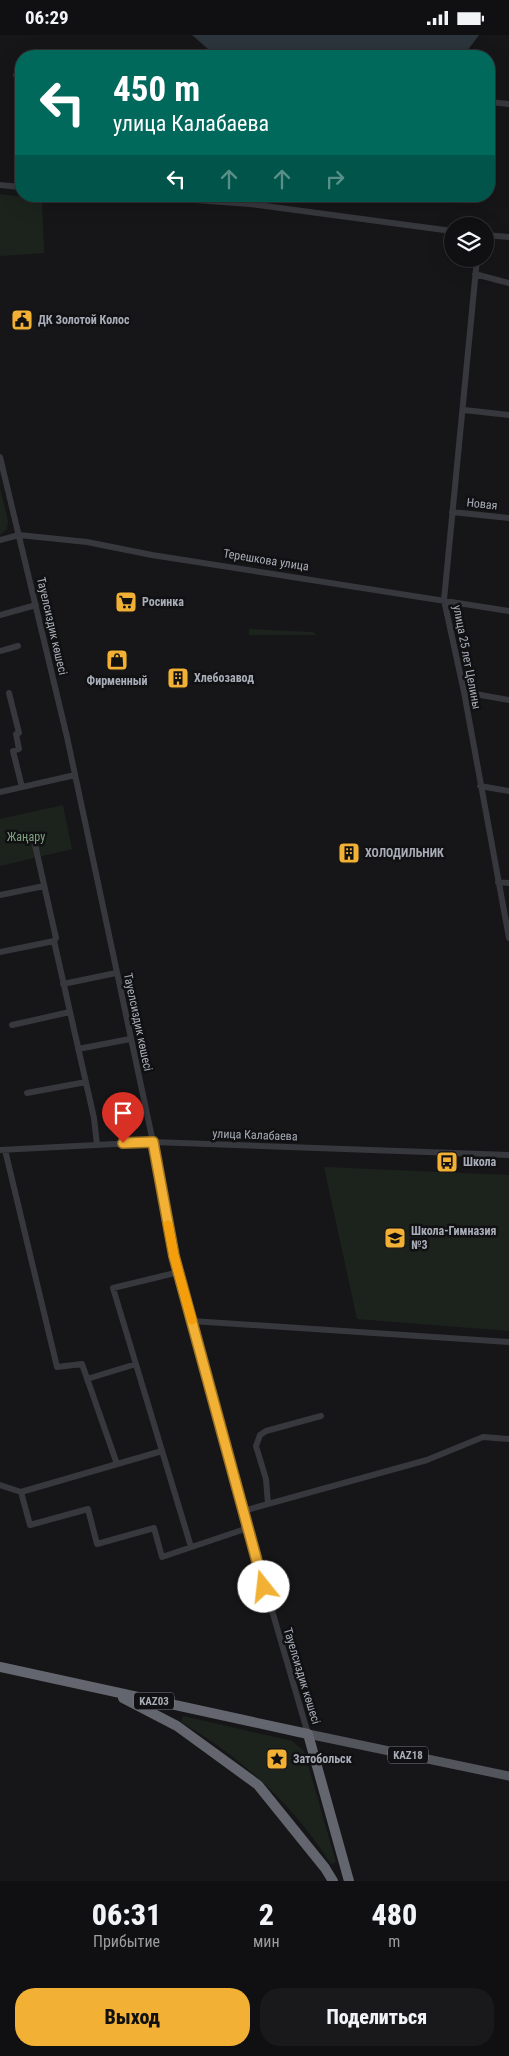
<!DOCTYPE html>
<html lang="ru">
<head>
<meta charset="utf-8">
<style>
	body { margin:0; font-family:"Roboto Condensed",sans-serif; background:#19191b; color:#f1f3f6; height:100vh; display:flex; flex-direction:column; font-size:19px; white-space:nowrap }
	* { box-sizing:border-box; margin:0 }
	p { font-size:16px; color:#9c9d9f }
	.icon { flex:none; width:28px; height:28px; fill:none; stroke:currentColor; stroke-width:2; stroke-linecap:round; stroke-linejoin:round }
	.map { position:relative; height:1846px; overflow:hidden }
	.panel { display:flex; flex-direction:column; background:#101012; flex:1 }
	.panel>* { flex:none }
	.guide { position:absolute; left:15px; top:15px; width:480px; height:152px; border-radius:20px; box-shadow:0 5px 20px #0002,0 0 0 1px #303032; background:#00695c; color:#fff; overflow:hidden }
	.buttons { position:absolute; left:444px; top:182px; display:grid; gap:10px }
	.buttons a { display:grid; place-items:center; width:50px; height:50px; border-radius:50%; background:#101012; box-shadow:0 5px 20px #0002,0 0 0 1px #303032; font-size:25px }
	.pin { position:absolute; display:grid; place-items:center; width:42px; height:42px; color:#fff; margin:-51px -21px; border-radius:50% 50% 50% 0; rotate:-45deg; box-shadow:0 0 5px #0007 }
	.pin .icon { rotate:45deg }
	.me { position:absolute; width:55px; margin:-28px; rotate:344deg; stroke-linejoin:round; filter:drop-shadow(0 0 4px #0008) }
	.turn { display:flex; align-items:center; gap:18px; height:105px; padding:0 15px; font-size:22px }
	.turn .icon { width:65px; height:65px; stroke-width:2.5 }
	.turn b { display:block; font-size:35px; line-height:42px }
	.lanes { display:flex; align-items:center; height:48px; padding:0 15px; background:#0003; justify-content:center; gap:25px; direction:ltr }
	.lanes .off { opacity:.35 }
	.eta { display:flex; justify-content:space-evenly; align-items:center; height:85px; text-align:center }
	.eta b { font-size:30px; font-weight:800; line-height:35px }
	.action { display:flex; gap:10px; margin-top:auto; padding:10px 15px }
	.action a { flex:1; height:58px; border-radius:20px; background:#f2b134; color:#111; font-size:20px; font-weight:800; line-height:58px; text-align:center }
	.action a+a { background:#19191b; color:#f1f3f6 }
	.status { display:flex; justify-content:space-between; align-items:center; height:35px; padding:0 25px; background:#101012; direction:ltr }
	.status svg { height:14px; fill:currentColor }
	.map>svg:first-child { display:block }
	.green { fill:#1c231d }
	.water { fill:#2c353c }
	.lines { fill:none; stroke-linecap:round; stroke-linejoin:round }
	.minor { stroke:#37383d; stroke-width:6 }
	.major { stroke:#53555c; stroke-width:9 }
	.highway { stroke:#63666e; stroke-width:10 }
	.route-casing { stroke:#9d7322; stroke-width:12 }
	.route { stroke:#f2b134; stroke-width:9 }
	.slow { stroke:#f59e0b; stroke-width:9 }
	.labels { text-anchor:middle; stroke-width:5; stroke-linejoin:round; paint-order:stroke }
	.shield { fill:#111113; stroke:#7b7e86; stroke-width:1 }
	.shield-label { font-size:11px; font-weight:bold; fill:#a8adb8 }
	.poi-label { font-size:12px; font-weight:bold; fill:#a8adb8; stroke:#111113; text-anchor:start }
	.street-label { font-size:12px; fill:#a8adb8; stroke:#111113 }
	.park-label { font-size:12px; fill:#7fa381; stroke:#111113 }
</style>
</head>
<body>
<div class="status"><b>06:29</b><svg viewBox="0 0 49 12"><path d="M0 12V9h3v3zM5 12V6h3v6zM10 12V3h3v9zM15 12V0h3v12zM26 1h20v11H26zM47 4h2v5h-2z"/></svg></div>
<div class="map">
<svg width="509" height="1846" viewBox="0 0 509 1846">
	<rect width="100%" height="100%" fill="#161618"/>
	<path class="green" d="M 0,159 L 42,164 L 44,218 L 0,221 Z
		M 0,453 L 8,486 L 7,494 L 0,500 Z
		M 249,594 L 313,597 L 316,600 L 249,600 Z
		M 63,770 L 72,814 L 0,831 L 0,784 Z
		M 324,1132 L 509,1140 L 509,1296 L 357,1284 Z
		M 183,1681 L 292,1706 L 304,1716 L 336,1827 L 331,1829 C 293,1769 241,1722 181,1687 Z"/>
	<path class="water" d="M 192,0 L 479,0 L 467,16 L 427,21 L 216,21 Z"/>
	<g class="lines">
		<path class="minor" d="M 16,40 L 21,41
			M 489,67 L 509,69
			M 0,150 L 21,152
			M 142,161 L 250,169 L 452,196
			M 485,200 L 509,202
			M 477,224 L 444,565 L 464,657 L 509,903
			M 475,239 L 509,248
			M 464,375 L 509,380
			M 0,422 L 67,702 L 153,1107 L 174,1221 L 248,1493 L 308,1699
			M 452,477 L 509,483
			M 0,505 L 19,500 L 87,507 L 152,520 L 509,576
			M 0,580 L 36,570
			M 0,616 L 18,611
			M 464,657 L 509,665
			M 9,658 L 19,698 L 16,699 L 19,714 L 13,716 L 22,752
			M 480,751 L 509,756
			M 0,757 L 75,740
			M 33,801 L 56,903 L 54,906 L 94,1083 L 97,1110
			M 498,847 L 509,848
			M 0,860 L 44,851
			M 0,917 L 54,906
			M 63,949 L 116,938
			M 12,990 L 70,977
			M 78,1014 L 130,1004
			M 27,1058 L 86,1047
			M 0,1115 L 153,1107 L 509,1120
			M 5,1115 L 57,1332 L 82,1329 L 117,1429
			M 179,1237 L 113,1253 L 191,1512
			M 192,1286 L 509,1307
			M 87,1344 L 136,1329
			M 0,1450 L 21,1457 L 162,1416
			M 21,1457 L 30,1490 L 88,1474 L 97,1509 L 154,1493 L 162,1522 L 248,1493
			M 268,1469 L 266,1444 L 256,1411 L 260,1400 L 266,1396 L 321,1381
			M 243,1476 L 427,1425 L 483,1402 L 509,1404"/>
		<path class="major" d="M 308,1699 L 509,1741"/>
		<path class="highway" d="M 0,1632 L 308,1699 L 349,1846
			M 123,1663 L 177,1691 L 258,1750 L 325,1833 L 333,1846"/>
	</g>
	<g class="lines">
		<g class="route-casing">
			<path id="route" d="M 123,1108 L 153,1107 L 174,1221 L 264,1552"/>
		</g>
		<use href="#route" class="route"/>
		<path class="slow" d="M 168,1190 L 174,1221 L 192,1285"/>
	</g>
	<defs>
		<g id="civic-square" transform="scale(1.125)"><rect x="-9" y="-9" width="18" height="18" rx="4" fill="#f2b134" stroke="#111113"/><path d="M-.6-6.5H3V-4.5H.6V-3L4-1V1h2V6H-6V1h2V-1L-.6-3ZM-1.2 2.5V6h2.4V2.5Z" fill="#111"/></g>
		<g id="supermarket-square" transform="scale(1.125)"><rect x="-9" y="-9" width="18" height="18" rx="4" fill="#f2b134" stroke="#111113"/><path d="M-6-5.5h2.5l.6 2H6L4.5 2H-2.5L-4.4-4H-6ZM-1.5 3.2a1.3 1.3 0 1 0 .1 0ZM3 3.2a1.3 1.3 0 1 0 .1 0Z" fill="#111"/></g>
		<g id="shop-square" transform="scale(1.125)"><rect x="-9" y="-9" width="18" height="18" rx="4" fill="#f2b134" stroke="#111113"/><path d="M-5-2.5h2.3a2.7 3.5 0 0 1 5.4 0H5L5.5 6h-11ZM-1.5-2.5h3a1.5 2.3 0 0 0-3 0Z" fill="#111"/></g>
		<g id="building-square" transform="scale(1.125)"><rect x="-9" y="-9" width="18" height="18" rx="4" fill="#f2b134" stroke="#111113"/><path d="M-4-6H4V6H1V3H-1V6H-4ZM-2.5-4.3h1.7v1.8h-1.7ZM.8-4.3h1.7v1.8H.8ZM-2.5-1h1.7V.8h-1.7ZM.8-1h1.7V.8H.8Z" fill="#111"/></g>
		<g id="bus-square" transform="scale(1.125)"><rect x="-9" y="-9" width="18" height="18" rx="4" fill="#f2b134" stroke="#111113"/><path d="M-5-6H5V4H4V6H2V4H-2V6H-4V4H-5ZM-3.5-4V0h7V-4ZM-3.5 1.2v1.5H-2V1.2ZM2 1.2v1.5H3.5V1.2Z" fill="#111"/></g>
		<g id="school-square" transform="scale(1.125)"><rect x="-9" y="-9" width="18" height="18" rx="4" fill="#f2b134" stroke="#111113"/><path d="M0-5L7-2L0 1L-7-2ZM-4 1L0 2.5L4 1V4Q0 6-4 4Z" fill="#111"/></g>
		<g id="sight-square" transform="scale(1.125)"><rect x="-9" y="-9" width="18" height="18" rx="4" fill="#f2b134" stroke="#111113"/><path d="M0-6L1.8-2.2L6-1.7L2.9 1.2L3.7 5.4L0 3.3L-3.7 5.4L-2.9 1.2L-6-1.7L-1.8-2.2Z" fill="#111"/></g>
	</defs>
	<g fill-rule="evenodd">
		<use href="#civic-square" x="22" y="285"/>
		<use href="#supermarket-square" x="126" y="567"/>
		<use href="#shop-square" x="117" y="625"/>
		<use href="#building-square" x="178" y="643"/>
		<use href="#building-square" x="349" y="818"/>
		<use href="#bus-square" x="447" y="1127"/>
		<use href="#school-square" x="395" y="1203"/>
		<use href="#sight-square" x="277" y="1724"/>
	</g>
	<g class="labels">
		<g class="shield">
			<rect x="134" y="1657.5" width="40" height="17" rx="4"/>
			<rect x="388" y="1711.5" width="40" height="17" rx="4"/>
		</g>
		<g class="shield-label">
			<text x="154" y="1670">KАZ03</text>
			<text x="408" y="1724">KAZ18</text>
		</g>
		<g class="poi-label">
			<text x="38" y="289">ДК Золотой Колос</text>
			<text x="142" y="571">Росинка</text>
			<text x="194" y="647">Хлебозавод</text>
			<text x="117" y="650" text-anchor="middle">Фирменный</text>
			<text x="365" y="822">ХОЛОДИЛЬНИК</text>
			<text x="463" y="1131">Школа</text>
			<text x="411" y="1200">Школа-Гимназия<tspan x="411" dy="14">№3</tspan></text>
			<text x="293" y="1728">Затобольск</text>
		</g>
		<g class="street-label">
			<text transform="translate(482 469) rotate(6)" y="4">Новая</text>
			<text transform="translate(266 525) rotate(9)" y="4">Терешкова улица</text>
			<text transform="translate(52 591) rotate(77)" y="4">Тауелсиздик көшесі</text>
			<text transform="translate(467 622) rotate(79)" y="4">улица 25 лет Целины</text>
			<text transform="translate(138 987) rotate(78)" y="4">Тауелсиздик көшесі</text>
			<text transform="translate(255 1100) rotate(2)" y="4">улица Калабаева</text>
			<text transform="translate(302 1641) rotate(73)" y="4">Тауелсиздик көшесі</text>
		</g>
		<g class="park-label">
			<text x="26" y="806">Жаңару</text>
		</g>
	</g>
</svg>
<div class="buttons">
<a><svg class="icon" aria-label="layers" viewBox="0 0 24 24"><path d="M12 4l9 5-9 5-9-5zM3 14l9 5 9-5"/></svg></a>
</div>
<div class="pin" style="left:123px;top:1108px;background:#d93025"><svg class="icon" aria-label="arrive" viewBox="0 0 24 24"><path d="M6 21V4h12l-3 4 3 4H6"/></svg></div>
<svg class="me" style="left:264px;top:1552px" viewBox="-20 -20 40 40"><circle r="19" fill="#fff"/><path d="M0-13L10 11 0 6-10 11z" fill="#f2b134"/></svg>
<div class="guide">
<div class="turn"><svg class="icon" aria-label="left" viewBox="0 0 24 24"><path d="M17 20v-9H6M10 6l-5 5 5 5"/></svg><div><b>450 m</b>улица Калабаева</div></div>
<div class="lanes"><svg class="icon" aria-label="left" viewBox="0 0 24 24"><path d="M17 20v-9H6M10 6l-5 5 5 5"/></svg><svg class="icon off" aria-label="ahead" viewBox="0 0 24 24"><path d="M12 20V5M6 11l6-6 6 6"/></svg><svg class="icon off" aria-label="ahead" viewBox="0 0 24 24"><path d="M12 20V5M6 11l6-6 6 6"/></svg><svg class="icon off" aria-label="right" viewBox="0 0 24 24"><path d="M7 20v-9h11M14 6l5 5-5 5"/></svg></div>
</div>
</div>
<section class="panel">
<div class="eta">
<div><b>06:31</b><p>Прибытие</p></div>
<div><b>2</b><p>мин</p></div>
<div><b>480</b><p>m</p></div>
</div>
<div class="action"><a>Выход</a><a>Поделиться</a></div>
</section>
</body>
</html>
